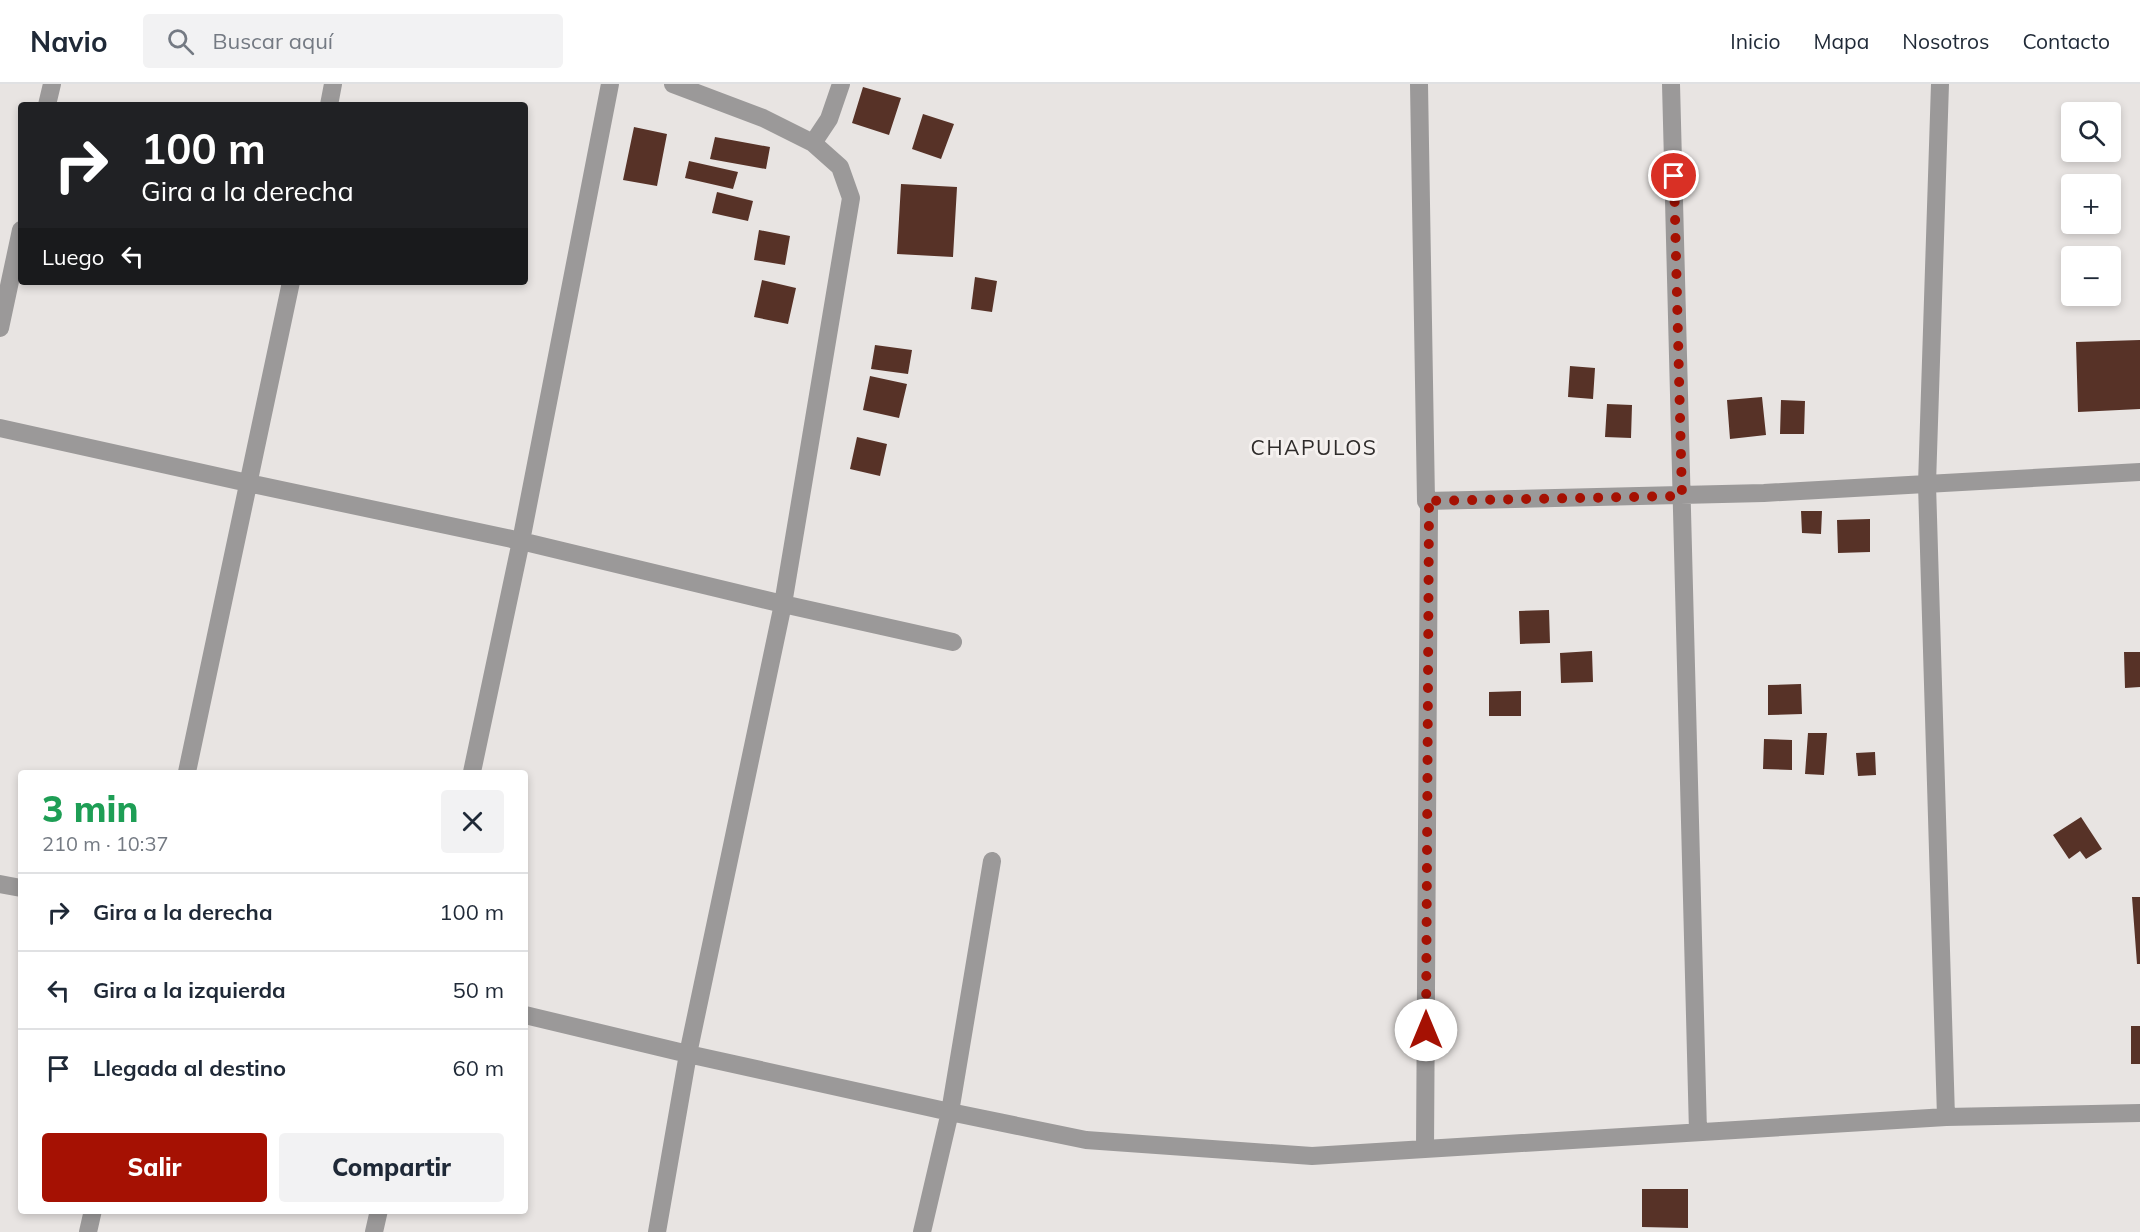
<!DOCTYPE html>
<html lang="es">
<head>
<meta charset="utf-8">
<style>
	body { margin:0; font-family:Mulish,sans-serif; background:#f2f2f3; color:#1f2937; height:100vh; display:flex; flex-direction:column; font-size:22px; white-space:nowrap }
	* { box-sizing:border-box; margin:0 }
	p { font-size:20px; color:#747a83 }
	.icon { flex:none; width:33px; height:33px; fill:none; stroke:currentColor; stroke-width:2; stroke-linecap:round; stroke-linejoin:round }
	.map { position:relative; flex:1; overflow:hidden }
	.sheet { position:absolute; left:18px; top:686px; width:510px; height:444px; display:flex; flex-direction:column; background:#fff; border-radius:6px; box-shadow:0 3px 9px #0003 }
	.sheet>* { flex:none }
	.guide { position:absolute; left:18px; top:18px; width:510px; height:183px; border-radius:6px; box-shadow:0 3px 9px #0003; background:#202124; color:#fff; overflow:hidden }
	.tools { position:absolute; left:2061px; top:18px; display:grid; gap:12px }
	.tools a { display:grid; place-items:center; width:60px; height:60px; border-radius:6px; background:#fff; box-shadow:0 3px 9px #0003; font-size:30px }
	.pin { position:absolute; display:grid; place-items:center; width:51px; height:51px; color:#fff; margin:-26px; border:3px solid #fff; border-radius:50%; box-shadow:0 2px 6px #0007 }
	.me { position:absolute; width:66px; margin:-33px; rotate:0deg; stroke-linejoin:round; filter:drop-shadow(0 0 4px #0008) }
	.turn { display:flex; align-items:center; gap:21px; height:126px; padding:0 24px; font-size:27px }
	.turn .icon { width:78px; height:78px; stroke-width:2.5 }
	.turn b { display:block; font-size:42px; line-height:51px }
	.then { display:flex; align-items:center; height:57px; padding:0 24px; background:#0003; gap:12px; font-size:22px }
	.round { display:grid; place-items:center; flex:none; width:63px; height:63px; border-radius:6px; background:#f2f2f3 }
	.overview { display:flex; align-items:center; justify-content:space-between; height:102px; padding:0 24px }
	h1 { font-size:36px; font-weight:800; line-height:45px; color:#1e9e55 }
	.action { display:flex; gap:12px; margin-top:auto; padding:12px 24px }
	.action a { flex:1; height:69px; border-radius:6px; background:#a51103; color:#fff; font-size:24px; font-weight:800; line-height:69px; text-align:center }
	.action a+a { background:#f2f2f3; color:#1f2937 }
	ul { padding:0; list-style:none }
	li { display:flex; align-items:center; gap:18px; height:78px; padding:0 24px; border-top:2px solid #e0e1e3 }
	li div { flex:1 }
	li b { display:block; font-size:22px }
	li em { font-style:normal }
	header { display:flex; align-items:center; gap:36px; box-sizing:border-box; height:84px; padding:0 30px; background:#fff; border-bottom:2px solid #e0e1e3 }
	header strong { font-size:28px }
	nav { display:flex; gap:33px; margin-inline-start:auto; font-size:21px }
	.search { width:420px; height:54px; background:#f2f2f3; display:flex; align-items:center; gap:15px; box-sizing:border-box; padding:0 21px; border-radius:6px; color:#747a83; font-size:22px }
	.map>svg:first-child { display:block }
	.building { fill:#573227 }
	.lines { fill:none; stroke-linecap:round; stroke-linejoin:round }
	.minor { stroke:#9b9999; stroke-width:18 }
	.route { stroke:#a51103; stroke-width:10; stroke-dasharray:0 18 }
	.labels { text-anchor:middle; stroke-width:6; stroke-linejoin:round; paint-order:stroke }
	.quarter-label { font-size:21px; letter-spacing:1.5px; fill:#2e2b2a; stroke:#f5f1ef }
</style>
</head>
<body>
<header>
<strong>Navio</strong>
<div class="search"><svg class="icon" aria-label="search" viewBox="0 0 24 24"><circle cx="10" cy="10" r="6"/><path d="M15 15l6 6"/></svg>Buscar aquí</div>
<nav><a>Inicio</a><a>Mapa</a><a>Nosotros</a><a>Contacto</a></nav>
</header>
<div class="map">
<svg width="2140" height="1148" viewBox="0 0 2140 1148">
	<rect width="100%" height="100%" fill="#e8e4e2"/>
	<path class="building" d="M 863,3 L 901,14 L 889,51 L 852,39 Z
		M 923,30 L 954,40 L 941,75 L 912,65 Z
		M 634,43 L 667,50 L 657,102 L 623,96 Z
		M 715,53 L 770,63 L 766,85 L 710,75 Z
		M 689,77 L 738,88 L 733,105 L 685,94 Z
		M 901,100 L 957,103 L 953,173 L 897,170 Z
		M 717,108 L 753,117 L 748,137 L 712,129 Z
		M 759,146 L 790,152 L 785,181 L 754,176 Z
		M 975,193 L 997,197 L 992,228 L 971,225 Z
		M 762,196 L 796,204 L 788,240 L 754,233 Z
		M 2140,256 L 2140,325 L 2078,328 L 2076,258 Z
		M 875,261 L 912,266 L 908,290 L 871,285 Z
		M 1570,282 L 1595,284 L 1593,315 L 1568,313 Z
		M 870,292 L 907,300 L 899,334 L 863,326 Z
		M 1762,313 L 1766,351 L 1730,355 L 1727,316 Z
		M 1781,316 L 1805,317 L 1804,350 L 1780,350 Z
		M 1607,320 L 1632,321 L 1631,354 L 1605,353 Z
		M 857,353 L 887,360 L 880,392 L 850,385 Z
		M 1801,427 L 1822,427 L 1821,450 L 1802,449 Z
		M 1870,435 L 1870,468 L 1838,469 L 1837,436 Z
		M 1549,526 L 1550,559 L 1520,560 L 1519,527 Z
		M 1592,567 L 1593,598 L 1561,599 L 1560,569 Z
		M 2124,568 L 2140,568 L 2140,603 L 2125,604 Z
		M 1801,600 L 1802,630 L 1768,631 L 1768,601 Z
		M 1521,607 L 1521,632 L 1489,632 L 1489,608 Z
		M 1808,649 L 1827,649 L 1824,691 L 1805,690 Z
		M 1764,655 L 1792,656 L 1792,686 L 1763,685 Z
		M 1875,668 L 1876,691 L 1858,692 L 1856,669 Z
		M 2081,733 L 2102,765 L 2086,775 L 2080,767 L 2069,775 L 2053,751 Z
		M 2132,813 L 2140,813 L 2140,880 L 2137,880 Z
		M 2131,942 L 2140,942 L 2140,980 L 2131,980 Z
		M 1642,1105 L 1688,1105 L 1688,1144 L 1642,1143 Z"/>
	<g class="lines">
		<path class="minor" d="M 673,0 L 763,34 L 813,59 L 840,83 L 851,114 L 783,520 L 953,558
			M 1419,0 L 1426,417 L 1429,422 L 1425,1065
			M 1671,0 L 1698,1048
			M 1940,0 L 1927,400 L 1946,1033
			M 47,21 L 52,0
			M 329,21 L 333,0
			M 813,59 L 829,35 L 841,0
			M 0,244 L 21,146
			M 0,344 L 248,399 L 521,457 L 783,520 L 688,970 L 657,1148
			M 1426,417 L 1764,409 L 2140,388
			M 187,688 L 291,198
			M 472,688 L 521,457 L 610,0
			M 0,800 L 21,804
			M 525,931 L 688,970 L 950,1028 L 1086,1056 L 1312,1072 L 1946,1033 L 2140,1029
			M 88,1148 L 93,1126
			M 374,1148 L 379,1126
			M 922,1148 L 950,1028 L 992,777"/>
	</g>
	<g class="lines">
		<path class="route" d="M 1426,946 L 1429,422 L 1426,417 L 1682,412 L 1674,92"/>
	</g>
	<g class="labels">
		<g class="quarter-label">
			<text x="1314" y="371">CHAPULOS</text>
		</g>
	</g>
</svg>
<div class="tools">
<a><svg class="icon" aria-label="search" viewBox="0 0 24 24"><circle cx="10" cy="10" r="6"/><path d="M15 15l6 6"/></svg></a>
<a>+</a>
<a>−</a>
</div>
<div class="pin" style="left:1674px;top:92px;background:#d93025"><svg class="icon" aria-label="arrive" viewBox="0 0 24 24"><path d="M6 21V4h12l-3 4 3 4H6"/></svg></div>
<svg class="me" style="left:1426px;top:946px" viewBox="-20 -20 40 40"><circle r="19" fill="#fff"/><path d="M0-13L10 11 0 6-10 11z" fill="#a51103"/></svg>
<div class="guide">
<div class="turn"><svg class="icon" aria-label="right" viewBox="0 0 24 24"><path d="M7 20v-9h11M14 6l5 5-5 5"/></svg><div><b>100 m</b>Gira a la derecha</div></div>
<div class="then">Luego<svg class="icon" aria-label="left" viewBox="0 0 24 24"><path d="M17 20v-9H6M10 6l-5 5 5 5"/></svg></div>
</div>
<section class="sheet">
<div class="overview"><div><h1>3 min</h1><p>210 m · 10:37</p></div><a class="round"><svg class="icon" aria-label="close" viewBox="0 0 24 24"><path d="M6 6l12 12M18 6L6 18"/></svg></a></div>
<ul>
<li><svg class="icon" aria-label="right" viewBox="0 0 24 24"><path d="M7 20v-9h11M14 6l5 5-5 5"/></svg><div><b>Gira a la derecha</b></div><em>100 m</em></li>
<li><svg class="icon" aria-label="left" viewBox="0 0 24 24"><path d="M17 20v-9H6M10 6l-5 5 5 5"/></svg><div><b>Gira a la izquierda</b></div><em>50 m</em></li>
<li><svg class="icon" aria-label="arrive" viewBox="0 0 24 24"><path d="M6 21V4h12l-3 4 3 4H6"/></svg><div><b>Llegada al destino</b></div><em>60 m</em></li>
</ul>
<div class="action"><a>Salir</a><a>Compartir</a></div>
</section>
</div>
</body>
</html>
